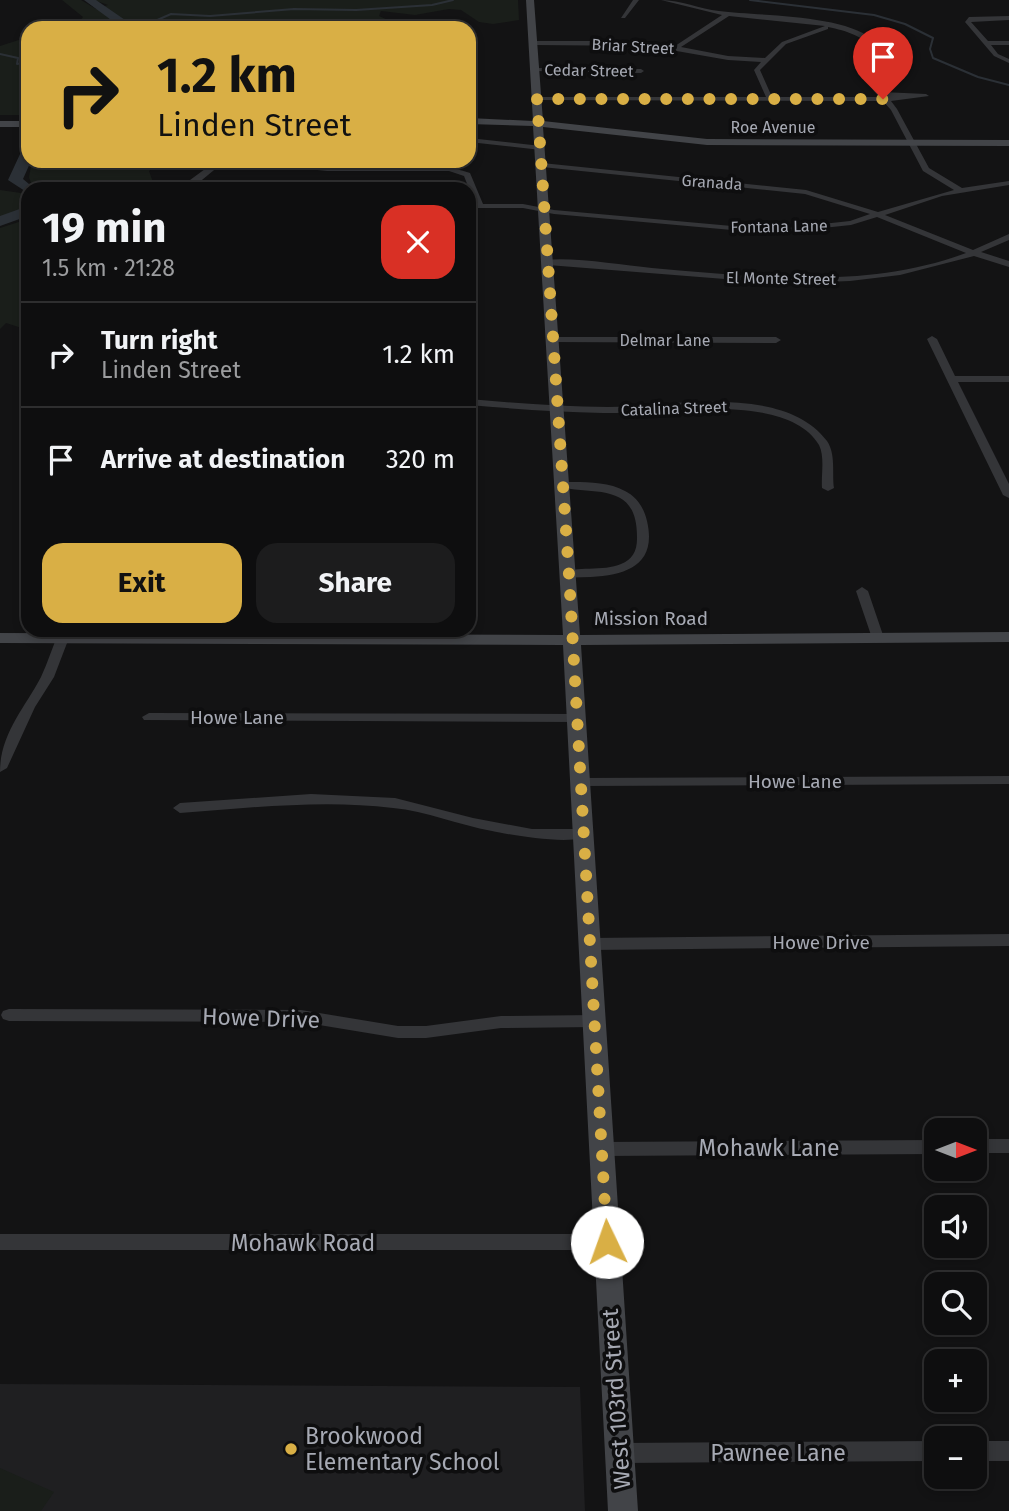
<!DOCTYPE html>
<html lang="en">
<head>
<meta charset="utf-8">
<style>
	body { margin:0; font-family:"Fira Sans",sans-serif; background:#1c1c1d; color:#f1f3f6; height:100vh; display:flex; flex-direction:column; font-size:26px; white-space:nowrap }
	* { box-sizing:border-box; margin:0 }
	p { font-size:23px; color:#9b9c9e }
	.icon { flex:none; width:38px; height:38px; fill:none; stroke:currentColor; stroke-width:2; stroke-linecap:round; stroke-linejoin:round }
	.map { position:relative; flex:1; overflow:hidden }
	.drawer { position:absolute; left:21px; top:182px; width:455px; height:455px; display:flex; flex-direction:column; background:#0e0e0f; border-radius:21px; box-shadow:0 4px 10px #0003,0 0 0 2px #2e2e2f }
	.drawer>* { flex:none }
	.banner { position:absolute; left:21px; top:21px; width:455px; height:147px; border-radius:21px; box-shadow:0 4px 10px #0003,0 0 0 2px #2e2e2f; background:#d9af45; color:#111; overflow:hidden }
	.needle { width:46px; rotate:90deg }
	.buttons { position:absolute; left:924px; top:1118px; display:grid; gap:14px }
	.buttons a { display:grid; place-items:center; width:63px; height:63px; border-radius:14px; background:#0e0e0f; box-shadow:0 4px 10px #0003,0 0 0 2px #2e2e2f; font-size:35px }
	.pin { position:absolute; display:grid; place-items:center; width:60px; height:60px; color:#fff; margin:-72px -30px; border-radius:50% 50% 50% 0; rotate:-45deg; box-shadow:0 0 7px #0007 }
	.pin .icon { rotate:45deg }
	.me { position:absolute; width:77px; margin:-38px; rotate:357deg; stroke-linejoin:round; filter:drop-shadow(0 0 5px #0008) }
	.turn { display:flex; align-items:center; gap:24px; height:147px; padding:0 21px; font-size:32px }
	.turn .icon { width:91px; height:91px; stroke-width:2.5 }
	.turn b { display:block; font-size:49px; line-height:60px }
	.round { display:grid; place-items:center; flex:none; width:74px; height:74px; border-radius:21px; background:#1c1c1d }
	.head { display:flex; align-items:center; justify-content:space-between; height:119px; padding:0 21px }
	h1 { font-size:42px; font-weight:700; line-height:52px }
	.action { display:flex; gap:14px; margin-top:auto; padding:14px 21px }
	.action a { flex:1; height:80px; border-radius:21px; background:#d9af45; color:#111; font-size:28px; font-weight:700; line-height:80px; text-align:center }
	.action a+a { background:#1c1c1d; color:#f1f3f6 }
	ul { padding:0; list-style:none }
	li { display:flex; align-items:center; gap:21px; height:105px; padding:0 21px; border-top:2px solid #2e2e2f }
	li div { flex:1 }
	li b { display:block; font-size:26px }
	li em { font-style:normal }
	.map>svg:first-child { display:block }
	.built { fill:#1f1f21 }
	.green { fill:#1a1e1a }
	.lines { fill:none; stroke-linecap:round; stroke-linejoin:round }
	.stream { stroke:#2b3036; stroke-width:2 }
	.river { fill:#2b3036; fill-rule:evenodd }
	.street { fill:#343538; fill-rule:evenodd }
	.secondary { fill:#424448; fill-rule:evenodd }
	.route { stroke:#d9af45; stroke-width:12; stroke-dasharray:0 21.6 }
	.poi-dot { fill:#d9af45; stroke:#0e0e0f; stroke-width:2.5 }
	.labels { text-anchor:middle; stroke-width:7; stroke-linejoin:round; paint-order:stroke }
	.far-street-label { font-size:16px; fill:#a6a9b3; stroke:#0e0e0f }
	.street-label { font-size:19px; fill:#a6a9b3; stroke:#0e0e0f }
	.near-street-label { font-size:23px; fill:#a6a9b3; stroke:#0e0e0f }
	.near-poi-label { font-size:23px; fill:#a6a9b3; stroke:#0e0e0f; text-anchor:start }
</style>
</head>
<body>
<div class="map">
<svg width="1009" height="1511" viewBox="0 0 1009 1511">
	<rect width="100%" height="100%" fill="#131314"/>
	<path class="built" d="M 0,1384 L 580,1387 L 585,1511 L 0,1511 Z"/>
	<path class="green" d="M 62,0 L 81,0 L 96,9 L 108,5 L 94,0 L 518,0 L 519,20 L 493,24 L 479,22 L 461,10 L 449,9 L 415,15 L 381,11 L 379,16 L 388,20 L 382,25 L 370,27 L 373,28 L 61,28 L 78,23 L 83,17 Z
		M 28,37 L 28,115 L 0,115 L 0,46 Z
		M 32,161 L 162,161 L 149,171 L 154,185 L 150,189 L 45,189 L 32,186 L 29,177 Z
		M 0,190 L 28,194 L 28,211 L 0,221 Z
		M 28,219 L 28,330 L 6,323 L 0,329 L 0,228 Z
		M 0,1468 L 54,1492 L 41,1511 L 0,1511 Z"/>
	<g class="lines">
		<path class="stream" d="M 750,0 L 874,15 L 905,24 L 933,38 L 930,49 L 933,58 L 978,77 L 1009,85
			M 124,24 L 155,21 L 171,14 L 210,16 L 294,9 L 356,10 L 432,5 L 453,0
			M 0,54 L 18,58 L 17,64 L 28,62"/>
		<path class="river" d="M 84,0 L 96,0 L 128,22 L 129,28 L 117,28 L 118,25 Z
			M 28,148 L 28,161 L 31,161 L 23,179 L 35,189 L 28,189 L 28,193 L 8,180 L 21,152 Z
			M 28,206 L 28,216 L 0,226 L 0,216 Z"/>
		<path class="street" d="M 633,0 L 639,0 L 625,18 L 621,18 Z
			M 661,0 C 681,0 700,9 719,11 C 758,16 842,14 872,39 C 876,42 879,48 882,52 C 874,68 869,78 882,92 L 926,94 L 929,96 L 891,101 L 897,109 L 929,168 L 962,188 L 1009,181 L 1009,185 L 942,196 L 885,215 L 973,250 L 1009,234 L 1009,240 L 981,252 L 1009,261 L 1009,267 L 974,256 L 900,275 L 850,281 L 800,283 L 750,281 L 548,265 L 544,262 L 545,260 C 576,257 620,265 652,268 C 755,277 867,290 966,253 L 877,217 L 851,225 L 785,232 L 732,230 L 554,214 L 523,208 L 469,208 L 469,204 L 475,204 L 464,176 L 449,171 L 327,171 L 251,163 L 247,161 C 275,161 301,166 329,167 C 373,168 428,159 470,173 L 483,204 L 523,204 L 554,210 L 732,226 L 785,228 L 850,221 L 870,214 L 805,194 L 542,167 L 538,165 L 542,163 L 806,190 L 878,212 L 954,190 L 923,171 L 891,110 L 883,101 L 535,100 L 537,97 L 766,97 L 754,70 L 761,62 L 728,60 L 648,46 L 534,45 L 531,43 L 534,41 L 615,41 L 675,46 L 722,15 ZM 729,16 L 825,26 L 782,42 L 765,58 L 728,56 L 681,47 ZM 828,27 C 847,31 864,36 876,52 C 864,74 863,79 879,97 L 772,97 L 760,70 L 786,44 L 828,29 Z
			M 1009,16 L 1009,20 L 971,22 L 988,41 L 1009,41 L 1009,45 L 991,45 L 998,54 L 1009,59 L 1009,63 L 994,56 L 965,22 L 969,17 Z
			M 536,68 L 641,69 L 644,71 L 641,73 L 534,71 Z
			M 469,138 L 541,146 L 545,148 L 541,150 L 469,142 Z
			M 216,161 L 225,161 L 191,189 L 183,189 L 190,180 Z
			M 932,336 L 937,339 L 955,376 L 1009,376 L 1009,382 L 958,382 L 1009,484 L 1009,498 L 1003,495 L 927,339 Z
			M 553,337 L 776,337 L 781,340 L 776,343 L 550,342 L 550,338 Z
			M 469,399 C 515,403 562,407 608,407 C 670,406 784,383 827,441 C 836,454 832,473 834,488 L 828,491 L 822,488 C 821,475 825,457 819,445 C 787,390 657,414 603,413 C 558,412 514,409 469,405 Z
			M 562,482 C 583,482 607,481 625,491 C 637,497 644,508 647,521 C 657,564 628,575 591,577 C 582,577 572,578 564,577 L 562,574 C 574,565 604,572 621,564 C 632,560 637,551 637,539 C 638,482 597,495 558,487 L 558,483 Z
			M 862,587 L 868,591 L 884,638 L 882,641 L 874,641 L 872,638 L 856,591 Z
			M 60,630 L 72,630 L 54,677 L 35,707 L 7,768 L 0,772 C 0,734 24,709 41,677 C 48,662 53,645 60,630 Z
			M 149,713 L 577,714 L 584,718 L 577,722 L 144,720 L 142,717 Z
			M 1009,776 L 1009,784 L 580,786 L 573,782 L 580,778 Z
			M 311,794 L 395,798 L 473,818 L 532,829 L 583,829 L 590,834 C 579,847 510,835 492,831 C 459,825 426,811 393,808 C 322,799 251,808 180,813 L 173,808 L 180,803 Z
			M 1009,934 L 1009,946 L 590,950 L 584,948 L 582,944 L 584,940 L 590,938 Z
			M 9,1009 L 301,1010 L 398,1026 L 426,1026 L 501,1016 L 595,1015 L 601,1017 L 603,1021 L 601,1025 L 595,1027 L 501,1028 L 426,1038 L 398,1038 L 301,1022 L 9,1021 L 3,1019 L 1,1015 L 3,1011 Z
			M 975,1139 L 1009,1139 L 1009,1153 L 975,1153 Z
			M 936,1140 L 936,1154 L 602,1156 L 596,1154 L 593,1149 L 596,1144 L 602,1142 Z
			M 0,1234 L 607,1234 L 614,1236 L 617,1242 L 614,1248 L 607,1250 L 0,1250 Z
			M 936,1441 L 936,1461 L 620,1463 L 612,1460 L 609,1453 L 612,1446 L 620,1443 Z
			M 975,1441 L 1009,1441 L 1009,1461 L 975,1461 Z"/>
		<path class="secondary" d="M 526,0 L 534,0 L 543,121 L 707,139 L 1009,140 L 1009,146 L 707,145 L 543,127 L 580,635 L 1009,632 L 1009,642 L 581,645 L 638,1511 L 608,1511 L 563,645 L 0,643 L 0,633 L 563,635 L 533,126 L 469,124 L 469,118 L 533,121 Z
			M 0,121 L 28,121 L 28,127 L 0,127 Z"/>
	</g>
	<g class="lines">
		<path class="route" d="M 607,1242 L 569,575 L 537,99 L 883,99"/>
	</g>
	<circle class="poi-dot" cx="291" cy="1449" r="7"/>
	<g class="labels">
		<g class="far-street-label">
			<text transform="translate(633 46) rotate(3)" y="6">Briar Street</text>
			<text transform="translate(589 70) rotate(1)" y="6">Cedar Street</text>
			<text x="773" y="133">Roe Avenue</text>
			<text transform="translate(712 182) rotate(4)" y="6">Granada</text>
			<text transform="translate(779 226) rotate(-1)" y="6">Fontana Lane</text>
			<text transform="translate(781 278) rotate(1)" y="6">El Monte Street</text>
			<text x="665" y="346">Delmar Lane</text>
			<text transform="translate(674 408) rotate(-2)" y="6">Catalina Street</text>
		</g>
		<g class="street-label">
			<text x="651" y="625">Mission Road</text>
			<text x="237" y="724">Howe Lane</text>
			<text x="795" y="788">Howe Lane</text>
			<text x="821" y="949">Howe Drive</text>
		</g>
		<g class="near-street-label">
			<text transform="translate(261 1018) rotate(2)" y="8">Howe Drive</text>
			<text x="769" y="1156">Mohawk Lane</text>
			<text x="303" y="1251">Mohawk Road</text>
			<text transform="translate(616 1399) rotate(-94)" y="8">West 103rd Street</text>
			<text x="778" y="1461">Pawnee Lane</text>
		</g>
		<g class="near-poi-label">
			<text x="305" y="1444">Brookwood<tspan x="305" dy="26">Elementary School</tspan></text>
		</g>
	</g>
</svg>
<div class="buttons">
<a><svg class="needle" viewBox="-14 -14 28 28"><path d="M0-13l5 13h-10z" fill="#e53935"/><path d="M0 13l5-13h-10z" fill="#9b9c9e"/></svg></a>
<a><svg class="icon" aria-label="sound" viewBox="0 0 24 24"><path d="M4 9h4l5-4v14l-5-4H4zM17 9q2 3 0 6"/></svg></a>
<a><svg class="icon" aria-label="search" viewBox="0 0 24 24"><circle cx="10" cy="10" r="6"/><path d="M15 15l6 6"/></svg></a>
<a>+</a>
<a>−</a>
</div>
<div class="pin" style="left:883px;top:99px;background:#d93025"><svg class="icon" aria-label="arrive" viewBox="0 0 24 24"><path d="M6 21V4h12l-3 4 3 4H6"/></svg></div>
<svg class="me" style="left:607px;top:1242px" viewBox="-20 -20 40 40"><circle r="19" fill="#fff"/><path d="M0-13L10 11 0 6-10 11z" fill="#d9af45"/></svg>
<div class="banner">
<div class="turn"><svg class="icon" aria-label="right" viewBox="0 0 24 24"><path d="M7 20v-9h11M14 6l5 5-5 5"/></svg><div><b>1.2 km</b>Linden Street</div></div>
</div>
<section class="drawer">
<div class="head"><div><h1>19 min</h1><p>1.5 km · 21:28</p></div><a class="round" style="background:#d93025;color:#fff"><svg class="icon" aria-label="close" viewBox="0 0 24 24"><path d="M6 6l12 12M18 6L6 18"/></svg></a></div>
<ul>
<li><svg class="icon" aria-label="right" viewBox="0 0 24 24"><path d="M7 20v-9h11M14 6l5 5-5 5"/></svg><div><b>Turn right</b><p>Linden Street</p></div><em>1.2 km</em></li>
<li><svg class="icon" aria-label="arrive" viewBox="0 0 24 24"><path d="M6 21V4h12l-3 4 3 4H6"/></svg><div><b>Arrive at destination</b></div><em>320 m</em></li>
</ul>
<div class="action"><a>Exit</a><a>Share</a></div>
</section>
</div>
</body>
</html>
